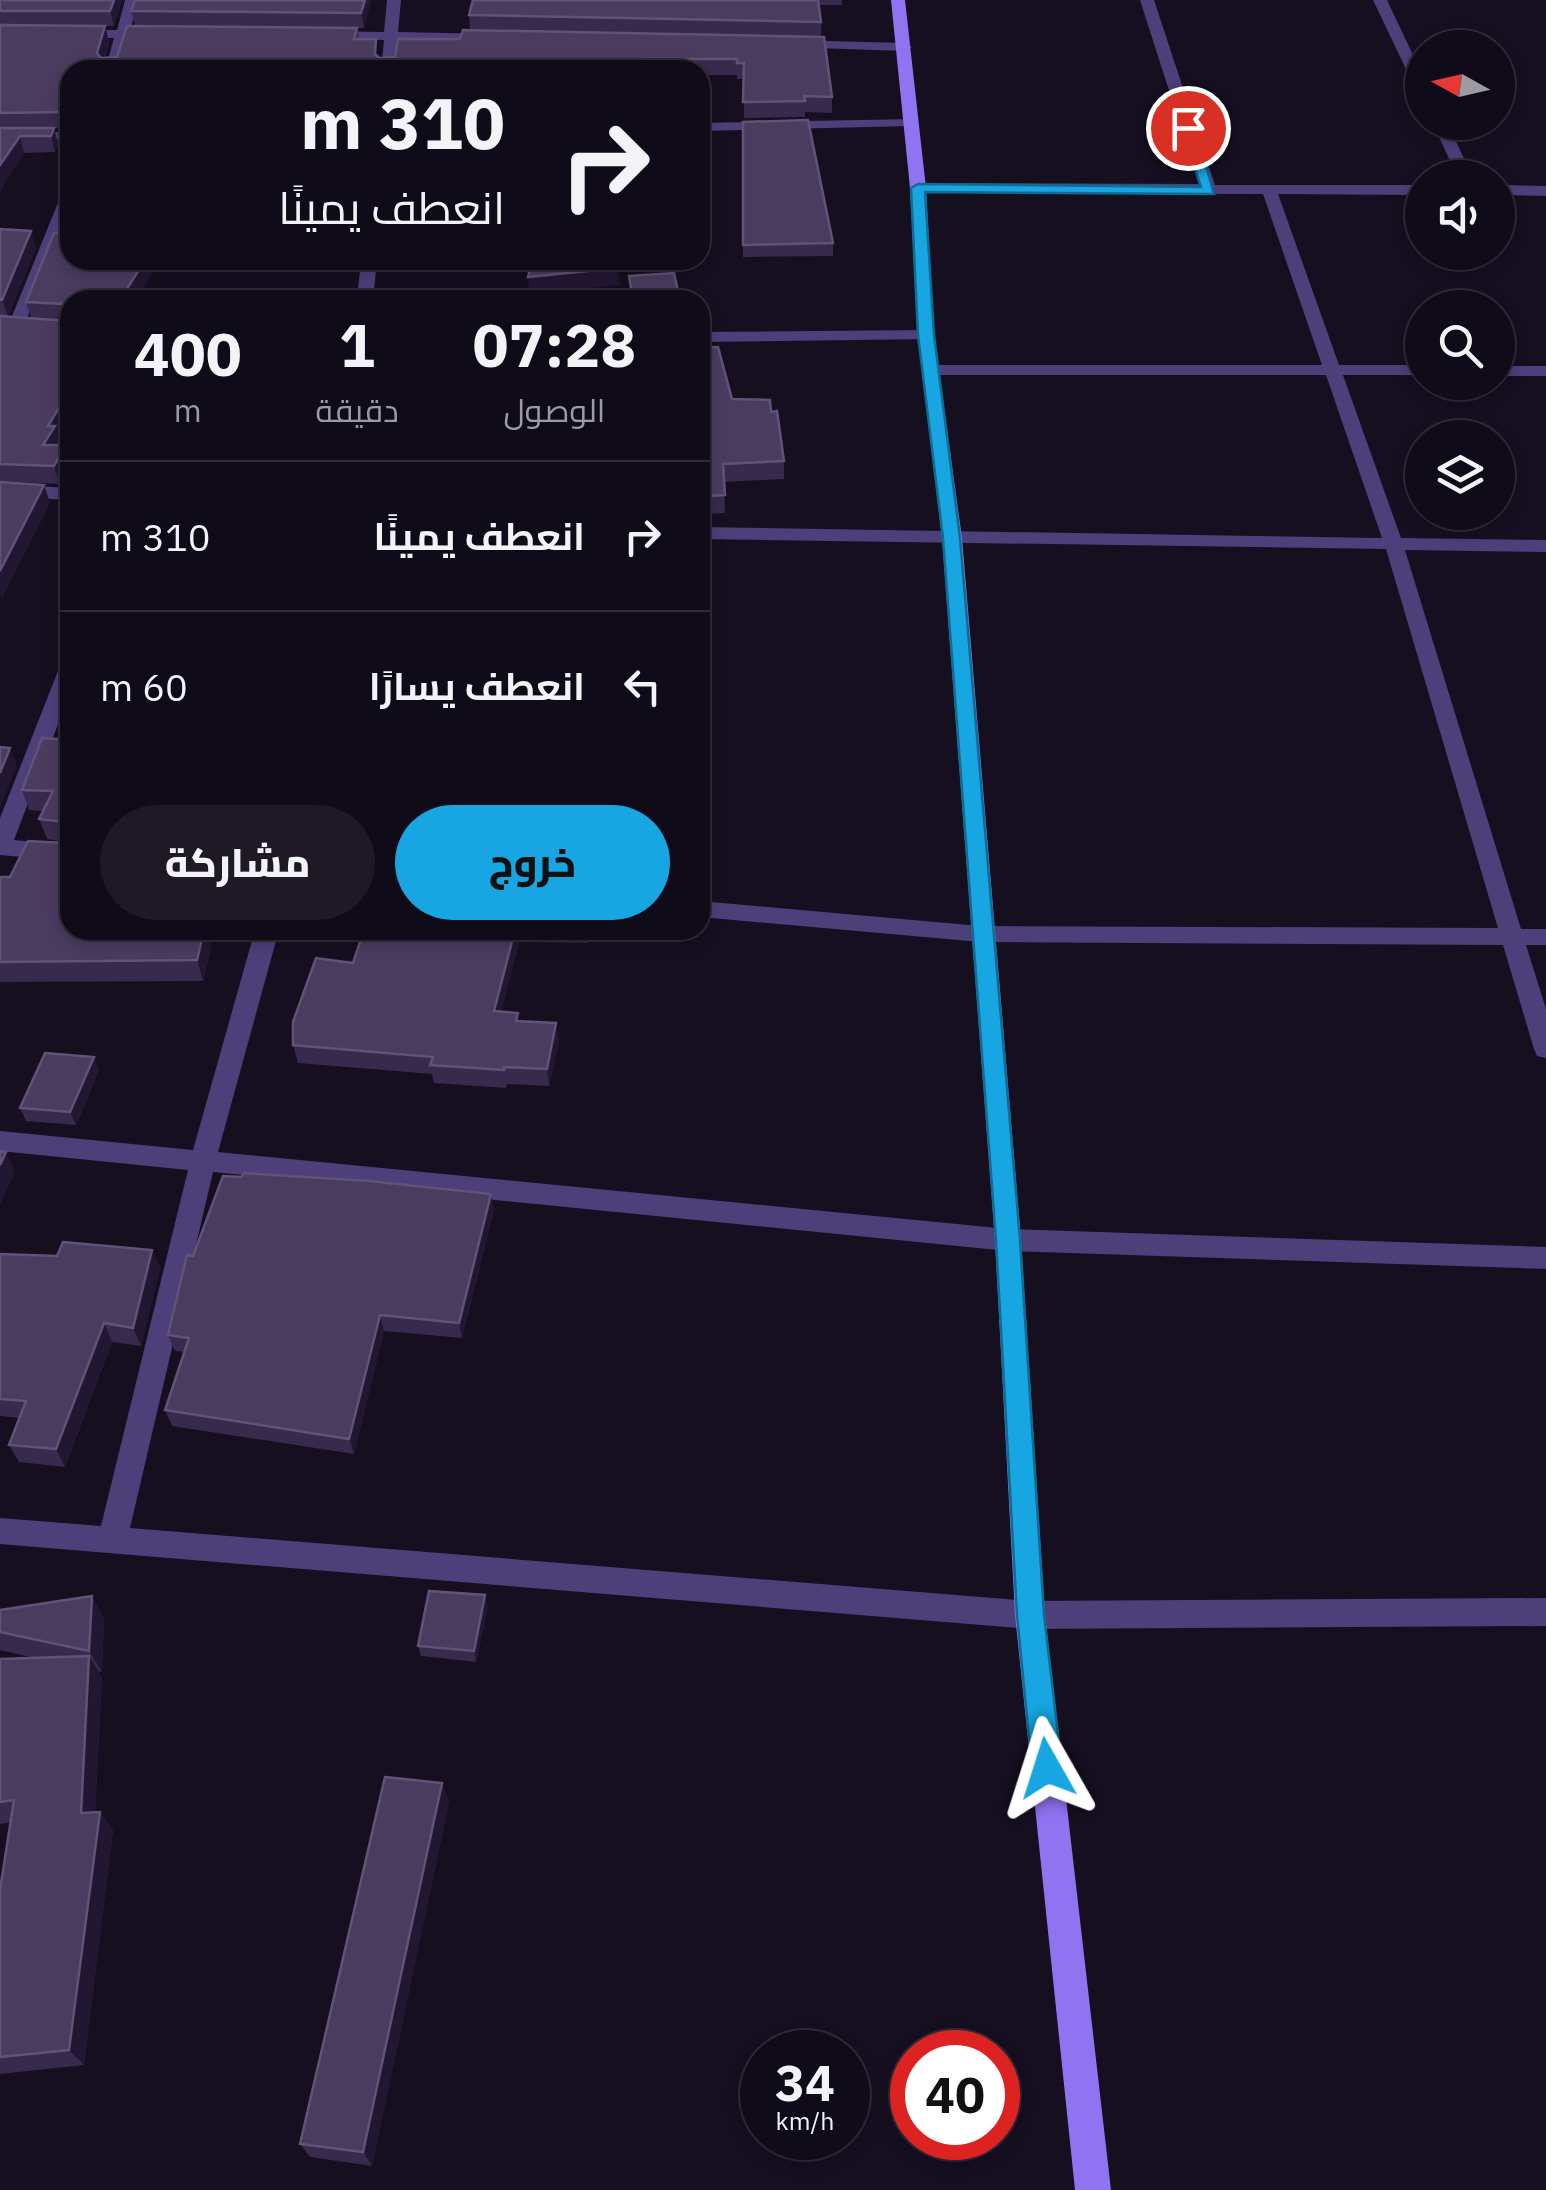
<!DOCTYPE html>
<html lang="ar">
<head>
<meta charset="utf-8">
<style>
	body { margin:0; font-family:"IBM Plex Sans",Cairo,sans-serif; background:#1e1925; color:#f1f3f6; direction:rtl; height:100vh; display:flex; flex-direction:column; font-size:38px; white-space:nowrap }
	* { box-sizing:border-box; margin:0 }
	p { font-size:32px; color:#9c9ba2 }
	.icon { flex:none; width:55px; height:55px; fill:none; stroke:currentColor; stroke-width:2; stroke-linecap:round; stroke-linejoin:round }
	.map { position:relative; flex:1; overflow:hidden; direction:ltr }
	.panel { position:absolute; left:60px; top:290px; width:650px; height:650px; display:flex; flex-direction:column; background:#100b18; border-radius:30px; box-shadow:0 5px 15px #0003,0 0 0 2px #302b37; direction:rtl }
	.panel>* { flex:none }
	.top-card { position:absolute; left:60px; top:60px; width:650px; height:210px; border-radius:30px; box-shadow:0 5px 15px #0003,0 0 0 2px #302b37; direction:rtl; background:#100b18; color:#f1f3f6; overflow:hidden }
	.needle { width:65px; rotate:278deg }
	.fabs { position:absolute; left:1405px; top:30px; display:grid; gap:20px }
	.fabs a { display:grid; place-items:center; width:110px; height:110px; border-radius:50%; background:#100b18; box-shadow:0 5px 15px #0003,0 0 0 2px #302b37; font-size:50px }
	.speed { position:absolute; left:740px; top:2030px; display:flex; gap:20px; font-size:50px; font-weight:700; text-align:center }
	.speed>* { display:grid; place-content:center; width:130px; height:130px; border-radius:50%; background:#100b18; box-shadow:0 5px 15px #0003,0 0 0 2px #302b37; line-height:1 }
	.speed small { font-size:25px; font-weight:400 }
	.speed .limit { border:15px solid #d22; background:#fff; color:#111 }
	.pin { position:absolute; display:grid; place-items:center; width:85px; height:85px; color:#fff; margin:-42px; border:5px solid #fff; border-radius:50%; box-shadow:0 2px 10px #0007 }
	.me { position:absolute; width:110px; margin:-55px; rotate:354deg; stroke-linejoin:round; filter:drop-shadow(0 0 8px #0008) }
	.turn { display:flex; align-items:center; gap:35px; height:210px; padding:0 40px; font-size:45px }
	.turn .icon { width:130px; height:130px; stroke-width:2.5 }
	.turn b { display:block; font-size:70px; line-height:85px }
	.eta { display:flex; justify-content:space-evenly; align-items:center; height:170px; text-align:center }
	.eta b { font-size:60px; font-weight:800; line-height:70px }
	.primary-button { display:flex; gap:20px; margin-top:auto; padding:20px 40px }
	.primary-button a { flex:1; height:115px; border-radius:60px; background:#17a6e2; color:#111; font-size:40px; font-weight:800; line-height:115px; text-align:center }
	.primary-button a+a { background:#1e1925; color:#f1f3f6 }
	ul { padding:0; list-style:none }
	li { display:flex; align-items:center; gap:30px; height:150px; padding:0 40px; border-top:2px solid #302b37 }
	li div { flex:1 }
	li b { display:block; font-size:38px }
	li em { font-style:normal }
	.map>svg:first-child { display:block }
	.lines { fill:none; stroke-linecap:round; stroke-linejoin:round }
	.street { fill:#4d3f7a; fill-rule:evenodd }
	.secondary { fill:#8f73f1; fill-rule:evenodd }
	.wall { fill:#372a4c }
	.shaded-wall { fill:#221733 }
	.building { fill:#493c5f; stroke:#605377; stroke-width:2.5 }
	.route { fill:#17a6e2; stroke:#0f6c93; stroke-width:2.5 }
</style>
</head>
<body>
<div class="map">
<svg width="1546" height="2190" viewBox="0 0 1546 2190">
	<rect width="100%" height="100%" fill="#150f20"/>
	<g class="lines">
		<path class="street" d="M 125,0 L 139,0 L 130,30 L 155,30 L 162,34 L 155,38 L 128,38 L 119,70 L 105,70 L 114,38 L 75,38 L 68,34 L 75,30 L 117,30 Z
			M 387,0 L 401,0 L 398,32 L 495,34 L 502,38 L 495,42 L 397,40 L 395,70 L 381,70 L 384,40 L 325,39 L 318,35 L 325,31 L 384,32 Z
			M 1140,0 L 1154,0 L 1215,185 L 1422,185 L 1422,195 L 1278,194 L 1339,365 L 1422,365 L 1422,375 L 1343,375 L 1401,538 L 1546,540 L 1546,552 L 1405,550 L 1521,929 L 1546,929 L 1546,945 L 1526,945 L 1546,1009 L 1546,1058 L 1537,1056 L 1534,1049 L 1503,945 L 980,942 L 700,917 L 700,901 L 980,926 L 1498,928 L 1386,549 L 700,539 L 700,527 L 1382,538 L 1326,375 L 932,375 L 923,370 L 932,365 L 1322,365 L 1263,194 L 918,193 L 910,188 L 918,183 L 1199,184 Z
			M 1373,0 L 1387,0 L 1422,74 L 1422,92 L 1415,88 Z
			M 790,40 L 905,43 L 912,47 L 905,51 L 785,47 L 785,41 Z
			M 916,119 L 918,122 L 911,126 L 700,131 L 700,123 Z
			M 1432,122 L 1447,122 L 1473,178 L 1458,178 Z
			M 0,132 L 70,132 L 70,140 L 0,140 Z
			M 1498,185 L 1546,186 L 1546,196 L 1498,195 Z
			M 70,188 L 70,212 L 24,326 L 10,330 L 8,326 L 62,193 Z
			M 361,260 L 377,260 L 373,300 L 357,300 Z
			M 926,330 L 934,335 L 932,339 L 700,342 L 700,332 Z
			M 1498,366 L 1546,366 L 1546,376 L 1498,376 Z
			M 0,484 L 70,488 L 70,500 L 0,496 Z
			M 70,660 L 70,693 L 14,840 L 70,845 L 70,861 L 0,855 L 0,818 L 60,666 Z
			M 255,930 L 279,930 L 218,1152 L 1008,1229 L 1546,1247 L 1546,1269 L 1008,1251 L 213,1172 L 130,1528 L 1030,1601 L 1546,1598 L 1546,1626 L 1030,1629 L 0,1544 L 0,1518 L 101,1526 L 188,1170 L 0,1151 L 0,1131 L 193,1150 Z"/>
		<path class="secondary" d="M 891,0 L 905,0 L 926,188 L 934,335 L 962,538 L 1021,1240 L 1045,1615 L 1111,2190 L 1075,2190 L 1015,1615 L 995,1240 L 942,538 L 918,335 L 910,188 Z"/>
	</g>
	<path class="wall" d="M 0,0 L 122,0 L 114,26 L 105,26 L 109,42 L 105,58 L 117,57 L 135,26 L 131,11 L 371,0 L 364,28 L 357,28 L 359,39 L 379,58 L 395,57 L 460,39 L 470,30 L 469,15 L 473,0 L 842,0 L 842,5 L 819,5 L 821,22 L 821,37 L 832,97 L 832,113 L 805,112 L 805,117 L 744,118 L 744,79 L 737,79 L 737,75 L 700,75 L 700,70 L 70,70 L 70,114 L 64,128 L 54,128 L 58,144 L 55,152 L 24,153 L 5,182 L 0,193 Z
		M 743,122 L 833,243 L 833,256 L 743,257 Z
		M 0,229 L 36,248 L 8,317 L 31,318 L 26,302 L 70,260 L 160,260 L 135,300 L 70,300 L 70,415 L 58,436 L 59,445 L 65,445 L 70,463 L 60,484 L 0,481 Z
		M 700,348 L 732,399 L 771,412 L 784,461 L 784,479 L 724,482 L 725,513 L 705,514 L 703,523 Z
		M 70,740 L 70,930 L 215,930 L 203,981 L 0,982 L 0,877 L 10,877 L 65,843 L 65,842 L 47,839 L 39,819 L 43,811 L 29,810 L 22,790 Z
		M 364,930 L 590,930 L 588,943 L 519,942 L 501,1011 L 559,1040 L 549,1086 L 507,1084 L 506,1088 L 434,1083 L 432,1074 L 298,1063 L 293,1045 L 353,963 Z
		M 94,1057 L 99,1070 L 76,1125 L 26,1121 L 20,1108 Z
		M 491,1194 L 494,1210 L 462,1338 L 384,1331 L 354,1454 L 172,1426 L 165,1410 L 184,1352 L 175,1351 L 168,1335 L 193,1256 Z
		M 152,1250 L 160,1268 L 141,1346 L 112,1342 L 65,1467 L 19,1462 L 9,1445 L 20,1418 L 0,1416 L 0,1254 L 57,1256 Z
		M 488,1606 L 476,1662 L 421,1656 L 418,1646 Z
		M 0,1610 L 104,1618 L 102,1672 L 98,1671 L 102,1677 L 95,1812 L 113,1830 L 84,2065 L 0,2074 L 0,1890 L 11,1822 L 0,1824 L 0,1659 L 35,1658 L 0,1650 Z
		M 442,1783 L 449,1802 L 372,2166 L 310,2157 L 300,2144 Z"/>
	<path class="shaded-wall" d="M 114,0 L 122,0 L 114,26 L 110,11 Z
		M 365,0 L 371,0 L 364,28 L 361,13 Z
		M 105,26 L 109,42 L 101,69 L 97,53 Z
		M 67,94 L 70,104 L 70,114 L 64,128 L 60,112 Z
		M 54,128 L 58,144 L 55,152 L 51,136 Z
		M 20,136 L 24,153 L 5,182 L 0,193 L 0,165 Z
		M 31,231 L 36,248 L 8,317 L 2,300 Z
		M 145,260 L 160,260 L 135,300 L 120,300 Z
		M 618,268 L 620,285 L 530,294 L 528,277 Z
		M 70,389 L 70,415 L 58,436 L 60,444 L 49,462 L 43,445 L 48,426 Z
		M 65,445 L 70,463 L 60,484 L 54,466 Z
		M 44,485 L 50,503 L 2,598 L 0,593 L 0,571 Z
		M 705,496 L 705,514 L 703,523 L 700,524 L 700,506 Z
		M 10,748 L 17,765 L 0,808 L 0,773 Z
		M 70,885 L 70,921 L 59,906 Z
		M 204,930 L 215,930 L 203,981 L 197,960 Z
		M 515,930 L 517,930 L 519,942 L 497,1029 L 494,1011 Z
		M 556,1023 L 559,1040 L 549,1086 L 547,1069 Z
		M 94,1057 L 99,1070 L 76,1125 L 70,1112 Z
		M 6,1152 L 15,1171 L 0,1205 L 0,1165 Z
		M 491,1194 L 494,1210 L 462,1338 L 459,1323 Z
		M 152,1250 L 160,1268 L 141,1346 L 133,1328 Z
		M 380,1315 L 384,1331 L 354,1454 L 349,1439 Z
		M 104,1323 L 112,1342 L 65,1467 L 56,1449 Z
		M 485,1595 L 488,1606 L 476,1662 L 474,1651 Z
		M 92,1596 L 104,1618 L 102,1672 L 89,1651 Z
		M 89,1656 L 102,1677 L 94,1832 L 81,1813 Z
		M 442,1783 L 449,1802 L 372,2166 L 363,2152 Z
		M 100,1812 L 113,1830 L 84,2065 L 69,2050 Z"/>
	<path class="building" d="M 0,0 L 114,0 L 110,11 L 0,11 Z
		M 135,0 L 365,0 L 361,13 L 131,11 Z
		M 473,0 L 818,0 L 821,22 L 469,15 Z
		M 0,25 L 105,26 L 97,53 L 101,58 L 117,57 L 127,26 L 357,28 L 354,39 L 376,39 L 375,54 L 379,58 L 395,57 L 398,39 L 460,39 L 463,30 L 824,37 L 832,97 L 804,96 L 805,101 L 743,102 L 744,63 L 737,63 L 737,59 L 645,59 L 644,70 L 70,70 L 70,94 L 67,94 L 60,112 L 0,113 Z
		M 808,120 L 833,243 L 743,245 L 743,122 Z
		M 0,128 L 54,128 L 51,136 L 20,136 L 0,165 Z
		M 0,229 L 31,231 L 2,300 L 0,300 Z
		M 54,233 L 70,233 L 70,260 L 145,260 L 120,300 L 70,300 L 70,389 L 48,426 L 55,426 L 43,445 L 65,445 L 54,466 L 0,464 L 0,316 L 68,321 L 65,304 L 26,302 Z
		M 532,260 L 616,260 L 618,268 L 528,277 Z
		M 674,273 L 680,300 L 633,300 L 629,276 Z
		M 718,347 L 732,399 L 770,400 L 771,412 L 777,411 L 784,461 L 723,464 L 725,495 L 705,496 L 703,505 L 700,506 L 700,348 Z
		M 0,482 L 44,485 L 0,571 Z
		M 42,738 L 70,740 L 70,885 L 59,906 L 70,906 L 70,930 L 204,930 L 197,960 L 0,962 L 0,877 L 10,877 L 28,841 L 65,843 L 65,822 L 39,819 L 53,791 L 22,790 Z
		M 0,747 L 10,748 L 0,773 Z
		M 364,930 L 515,930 L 494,1011 L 518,1013 L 516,1021 L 556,1023 L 547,1069 L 504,1067 L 504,1070 L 430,1065 L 433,1057 L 293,1045 L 293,1022 L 316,958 L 353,963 Z
		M 45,1053 L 94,1057 L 70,1112 L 20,1108 Z
		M 0,1151 L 6,1152 L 0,1165 Z
		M 243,1173 L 369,1181 L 491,1194 L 459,1323 L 380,1315 L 349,1439 L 165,1410 L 189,1338 L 168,1335 L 187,1255 L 193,1256 L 223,1176 L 242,1177 Z
		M 63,1242 L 152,1250 L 133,1328 L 104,1323 L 56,1449 L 9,1445 L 26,1401 L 0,1399 L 0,1254 L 57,1256 Z
		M 429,1591 L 485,1595 L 474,1651 L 418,1646 Z
		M 92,1596 L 89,1651 L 0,1632 L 0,1610 Z
		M 89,1656 L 81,1813 L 100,1812 L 69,2050 L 0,2057 L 0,1890 L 14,1800 L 0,1802 L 0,1659 Z
		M 385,1777 L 442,1783 L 363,2152 L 300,2144 Z"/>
	<path class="route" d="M 1188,123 L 1195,128 L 1214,194 L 925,192 L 934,335 L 960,538 L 1020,1240 L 1044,1615 L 1062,1768 L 1057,1778 L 1047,1783 L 1037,1778 L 1032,1768 L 1017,1615 L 996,1240 L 943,538 L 918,335 L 911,188 L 918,184 L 1201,187 L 1182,128 Z"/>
</svg>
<div class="fabs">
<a><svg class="needle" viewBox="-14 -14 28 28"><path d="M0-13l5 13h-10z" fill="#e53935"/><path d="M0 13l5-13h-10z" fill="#9c9ba2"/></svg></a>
<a><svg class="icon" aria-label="sound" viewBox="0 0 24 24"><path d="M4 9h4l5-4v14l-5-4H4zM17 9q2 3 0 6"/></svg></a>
<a><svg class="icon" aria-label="search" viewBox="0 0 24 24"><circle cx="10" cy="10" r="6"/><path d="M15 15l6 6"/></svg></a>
<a><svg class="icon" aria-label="layers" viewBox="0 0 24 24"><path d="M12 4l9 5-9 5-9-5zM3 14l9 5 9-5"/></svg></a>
</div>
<div class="speed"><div>34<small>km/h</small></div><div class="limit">40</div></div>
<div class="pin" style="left:1188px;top:128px;background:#d93025"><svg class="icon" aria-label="arrive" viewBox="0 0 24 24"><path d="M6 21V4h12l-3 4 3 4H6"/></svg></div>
<svg class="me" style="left:1047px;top:1768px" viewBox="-20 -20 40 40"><path d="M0-17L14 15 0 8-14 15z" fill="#17a6e2" stroke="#fff" stroke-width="4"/></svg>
<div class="top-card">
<div class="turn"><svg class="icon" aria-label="right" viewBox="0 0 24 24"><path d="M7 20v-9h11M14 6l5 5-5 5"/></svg><div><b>310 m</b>انعطف يمينًا</div></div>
</div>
<section class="panel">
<div class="eta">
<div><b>07:28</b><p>الوصول</p></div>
<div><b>1</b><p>دقيقة</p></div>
<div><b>400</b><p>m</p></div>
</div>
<ul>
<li><svg class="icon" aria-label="right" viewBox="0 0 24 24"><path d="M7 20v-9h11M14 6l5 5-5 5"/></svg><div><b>انعطف يمينًا</b></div><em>310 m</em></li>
<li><svg class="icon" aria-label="left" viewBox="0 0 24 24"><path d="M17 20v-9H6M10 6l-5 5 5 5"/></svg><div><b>انعطف يسارًا</b></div><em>60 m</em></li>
</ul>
<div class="primary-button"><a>خروج</a><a>مشاركة</a></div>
</section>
</div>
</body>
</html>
